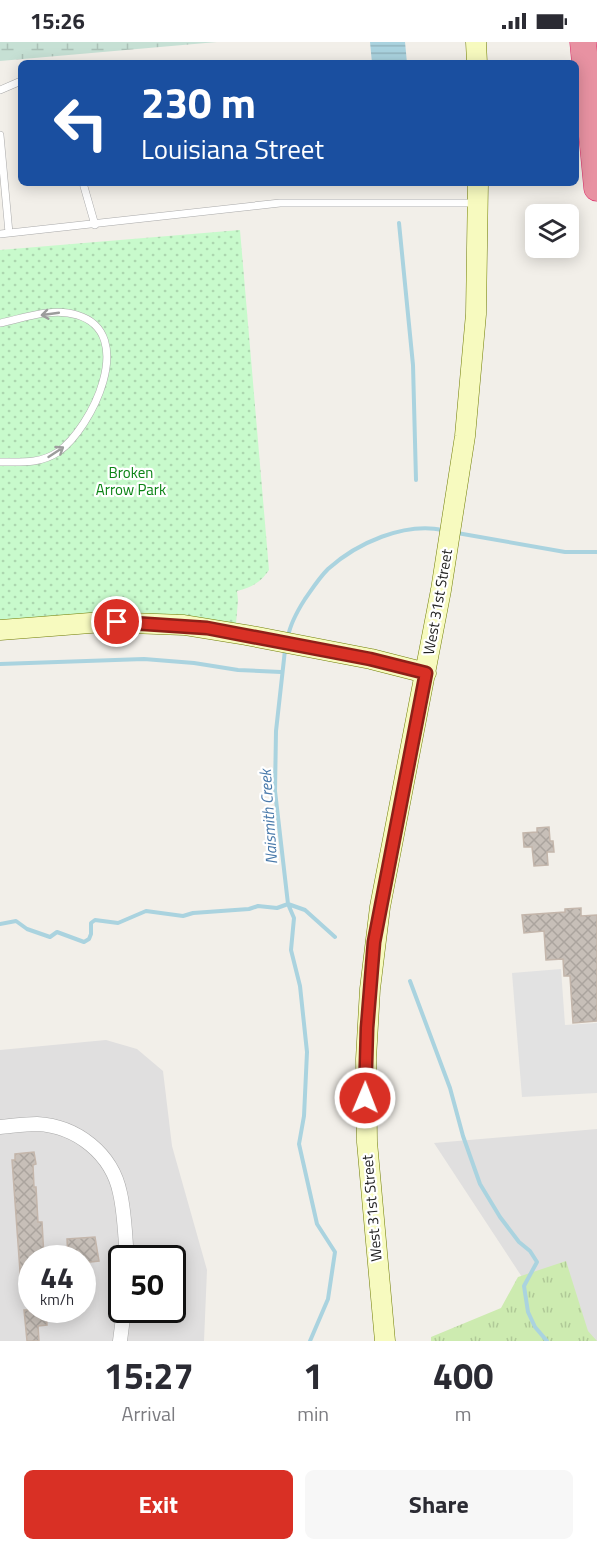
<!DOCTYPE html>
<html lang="en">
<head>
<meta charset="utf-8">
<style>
	body { margin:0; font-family:"Titillium Web",sans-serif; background:#f7f7f7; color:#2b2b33; height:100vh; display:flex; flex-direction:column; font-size:22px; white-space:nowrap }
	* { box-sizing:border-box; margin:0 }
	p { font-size:20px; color:#7c7c81 }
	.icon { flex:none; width:33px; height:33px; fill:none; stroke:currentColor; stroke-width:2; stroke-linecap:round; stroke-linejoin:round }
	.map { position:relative; height:1299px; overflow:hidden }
	.side { display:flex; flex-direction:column; background:#fff; flex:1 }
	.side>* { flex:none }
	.top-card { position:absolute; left:18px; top:18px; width:561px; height:126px; border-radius:9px; box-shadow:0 3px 15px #0003; background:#1a4fa0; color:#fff; overflow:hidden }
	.controls { position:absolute; left:525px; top:162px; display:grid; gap:12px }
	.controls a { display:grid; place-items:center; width:54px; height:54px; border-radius:9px; background:#fff; box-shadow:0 3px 15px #0003; font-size:30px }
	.speed { position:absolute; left:18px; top:1203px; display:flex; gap:12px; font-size:30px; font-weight:700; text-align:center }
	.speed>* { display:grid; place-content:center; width:78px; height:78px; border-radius:50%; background:#fff; box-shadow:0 3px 15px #0003; line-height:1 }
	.speed small { font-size:15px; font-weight:400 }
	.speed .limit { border:3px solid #111; border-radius:9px; background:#fff; color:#111 }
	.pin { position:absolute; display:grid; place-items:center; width:51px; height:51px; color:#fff; margin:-26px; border:3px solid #fff; border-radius:50%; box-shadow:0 2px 6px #0007 }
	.me { position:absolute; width:66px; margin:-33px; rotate:1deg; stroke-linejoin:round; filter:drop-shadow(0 0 4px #0008) }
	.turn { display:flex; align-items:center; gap:21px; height:126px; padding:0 24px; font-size:27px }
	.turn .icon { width:78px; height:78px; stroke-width:2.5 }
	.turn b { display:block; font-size:42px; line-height:51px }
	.eta { display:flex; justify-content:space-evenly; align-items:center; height:102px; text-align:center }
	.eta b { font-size:36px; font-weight:700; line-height:42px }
	.primary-button { display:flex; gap:12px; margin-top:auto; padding:12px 24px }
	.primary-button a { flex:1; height:69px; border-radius:9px; background:#d93025; color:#fff; font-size:24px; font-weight:700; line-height:69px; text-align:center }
	.primary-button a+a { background:#f7f7f7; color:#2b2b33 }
	.status { display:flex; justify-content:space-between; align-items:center; height:42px; padding:0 30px; background:#fff; direction:ltr }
	.status svg { height:16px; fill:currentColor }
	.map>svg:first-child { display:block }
	.residential { fill:#e0dfdf; fill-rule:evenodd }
	.grass { fill:url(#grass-tufts) }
	.wetland { fill:url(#wetland-marsh) }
	.park { fill:url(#park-dots) }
	.parking { fill:#e2e2e2 }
	.water { fill:url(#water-rules) }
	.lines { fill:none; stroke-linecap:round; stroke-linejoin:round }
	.stream { stroke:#aad3df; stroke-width:4 }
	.building { fill:url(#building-cross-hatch); stroke:#c4b6ab; stroke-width:1.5 }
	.lane-casing { stroke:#a9a9a9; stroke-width:8 }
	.street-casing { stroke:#a9a9a9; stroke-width:15 }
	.secondary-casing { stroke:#707d05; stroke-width:21 }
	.highway-casing { stroke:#dc2a67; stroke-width:27 }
	.lane { stroke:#fff; stroke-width:7 }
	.street { stroke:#fff; stroke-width:14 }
	.secondary { stroke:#f7fabf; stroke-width:20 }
	.highway { stroke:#e892a2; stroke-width:26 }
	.oneway { stroke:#9c9c9c }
	.route-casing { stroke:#8d1f18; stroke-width:15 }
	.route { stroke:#d93025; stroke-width:10 }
	.labels { text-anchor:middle; stroke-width:4.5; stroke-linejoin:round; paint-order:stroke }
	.park-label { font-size:15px; fill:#0c8416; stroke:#fff }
	.street-label { font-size:15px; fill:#222; stroke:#fff }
	.water-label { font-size:16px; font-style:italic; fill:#4a7aab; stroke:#fff }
</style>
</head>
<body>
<div class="status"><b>15:26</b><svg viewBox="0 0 49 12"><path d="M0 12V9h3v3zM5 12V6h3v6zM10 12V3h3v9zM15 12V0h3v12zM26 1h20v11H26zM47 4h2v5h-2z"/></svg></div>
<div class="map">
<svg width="597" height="1299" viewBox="0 0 597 1299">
	<defs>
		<pattern id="grass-tufts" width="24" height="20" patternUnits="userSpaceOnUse" patternTransform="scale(1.5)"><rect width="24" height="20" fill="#cdebb0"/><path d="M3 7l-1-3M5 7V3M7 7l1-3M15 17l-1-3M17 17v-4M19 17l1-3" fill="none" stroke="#b0c997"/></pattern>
		<pattern id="wetland-marsh" width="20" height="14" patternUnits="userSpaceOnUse" patternTransform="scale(1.5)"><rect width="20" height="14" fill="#c6e0d4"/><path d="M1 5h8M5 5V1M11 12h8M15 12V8" fill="none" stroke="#aac0b6"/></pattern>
		<pattern id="park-dots" width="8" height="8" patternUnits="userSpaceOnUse" patternTransform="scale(1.5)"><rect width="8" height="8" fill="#c8facc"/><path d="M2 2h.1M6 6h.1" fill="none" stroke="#acd6af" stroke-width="1.8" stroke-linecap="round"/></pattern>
		<pattern id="water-rules" width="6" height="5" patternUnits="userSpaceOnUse" patternTransform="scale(1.5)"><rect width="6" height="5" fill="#aad3df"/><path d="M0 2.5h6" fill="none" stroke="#92b5bf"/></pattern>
		<pattern id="building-cross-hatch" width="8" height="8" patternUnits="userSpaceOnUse" patternTransform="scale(1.5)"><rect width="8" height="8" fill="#c7bfb8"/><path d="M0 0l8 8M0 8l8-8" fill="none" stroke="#aba49e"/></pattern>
	</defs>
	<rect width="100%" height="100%" fill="#f2efe9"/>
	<path class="residential" d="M 106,998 L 137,1007 L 163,1029 L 172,1104 L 207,1228 L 204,1299 L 0,1299 L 0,1008 ZM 32,1216 L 82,1216 L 82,1268 L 32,1268 ZM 122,1216 L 172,1216 L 172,1268 L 122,1268 Z
		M 597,1087 L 597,1299 L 564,1299 L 434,1101 Z"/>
	<path class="grass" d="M 566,1219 L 588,1289 L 597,1299 L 431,1299 L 431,1295 L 501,1266 L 518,1235 Z"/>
	<path class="wetland" d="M 0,0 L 217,0 L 0,19 Z"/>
	<path class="park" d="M 240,188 L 269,528 C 260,541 252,545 237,549 L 238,558 L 236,582 L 0,580 L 0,208 Z"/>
	<path class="parking" d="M 561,927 L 565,983 L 597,981 L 597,1051 L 522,1055 L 512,931 Z"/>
	<path class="water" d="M 370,0 L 405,0 L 407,21 L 372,21 Z"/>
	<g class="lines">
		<path class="stream" d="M 399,181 L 413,323 L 416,438
			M 457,491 L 565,510 L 597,510
			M 288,595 C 290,582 298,568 305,557 C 312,547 319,536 328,527 C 357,501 404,480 443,488
			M 285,608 L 276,689 L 275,749 L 288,862 L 294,876 L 291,908 L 300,944 L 307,1010 L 304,1074 L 299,1102 L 317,1182 L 335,1210 L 328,1257 L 310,1299
			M 0,622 L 144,617 L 194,621 L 238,628 L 281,630
			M 0,882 L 16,879 L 27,887 L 50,895 L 57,890 L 84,900 L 89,897 L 91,892 L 91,881 L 95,878 L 118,881 L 146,869 L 183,874 L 193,871 L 249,867 L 258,864 L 277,866 L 288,862 L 305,868 L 335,895
			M 410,939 L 450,1046 L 463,1094 L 480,1142 L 500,1175 L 519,1200 L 530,1209 L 537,1220 L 524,1244 L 528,1270 L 535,1285 L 547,1299"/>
	</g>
	<path class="building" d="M 549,785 L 550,799 L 553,799 L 554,810 L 547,810 L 548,823 L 534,824 L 532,805 L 524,805 L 523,791 L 537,790 L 537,786 Z
		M 581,866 L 581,874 L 597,873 L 597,979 L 573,981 L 570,934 L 564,934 L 563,917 L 546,918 L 544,889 L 524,891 L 522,873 L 565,870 L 565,867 Z
		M 34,1110 L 36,1122 L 33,1123 L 34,1145 L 36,1145 L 38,1180 L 42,1180 L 44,1215 L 32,1216 L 32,1257 L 22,1257 L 12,1118 L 15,1118 L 15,1112 Z
		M 95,1195 L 99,1219 L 82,1221 L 82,1216 L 68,1216 L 67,1197 Z
		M 24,1268 L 46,1268 L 47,1283 L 38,1284 L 39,1299 L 27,1299 Z"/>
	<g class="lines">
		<g class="lane-casing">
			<path id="lane" d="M 0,48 L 21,39
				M 0,93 L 9,191
				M 83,141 L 95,183
				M 0,192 L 280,161 L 476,161
				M 0,281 C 24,276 53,265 77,273 C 138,291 92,386 58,410 C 40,422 21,420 0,420"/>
		</g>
		<g class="street-casing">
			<path id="street" d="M 0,1085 C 12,1084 25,1082 37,1082 C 77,1084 112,1112 120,1151 C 125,1173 125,1195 127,1216
				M 120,1299 L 124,1268"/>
		</g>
		<g class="secondary-casing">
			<path id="secondary" d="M 476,0 L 477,21
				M 0,588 L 103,580 L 184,583 L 246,593 L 371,617 L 426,631
				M 385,1299 L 367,1100 L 366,1017 L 370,947 L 380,865 L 441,548 L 465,394 L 476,272 L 478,141"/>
		</g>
		<g class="highway-casing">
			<path id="highway" d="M 583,0 L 597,146"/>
		</g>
		<use href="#lane" class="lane"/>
		<use href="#street" class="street"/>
		<use href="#secondary" class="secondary"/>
		<use href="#highway" class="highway"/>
	</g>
	<defs><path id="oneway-shaft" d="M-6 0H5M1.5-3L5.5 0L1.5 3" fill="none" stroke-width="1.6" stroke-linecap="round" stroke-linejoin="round" transform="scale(1.5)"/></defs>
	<g class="oneway">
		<use href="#oneway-shaft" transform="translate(50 272) rotate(172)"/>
		<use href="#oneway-shaft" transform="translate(56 410) rotate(-33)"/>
	</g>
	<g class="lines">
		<g class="route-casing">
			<path id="route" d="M 117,580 L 207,586 L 370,617 L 426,631 L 374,900 L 367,986 L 365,1056"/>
		</g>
		<use href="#route" class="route"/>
	</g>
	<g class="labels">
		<g class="park-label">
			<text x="131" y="436">Broken<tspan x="131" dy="17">Arrow Park</tspan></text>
		</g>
		<g class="street-label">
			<text transform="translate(438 560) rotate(-80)" y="5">West 31st Street</text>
			<text transform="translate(372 1166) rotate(-95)" y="5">West 31st Street</text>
		</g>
		<g class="water-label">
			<text transform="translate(268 775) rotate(-94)" y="6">Naismith Creek</text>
		</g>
	</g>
</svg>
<div class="controls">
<a><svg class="icon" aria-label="layers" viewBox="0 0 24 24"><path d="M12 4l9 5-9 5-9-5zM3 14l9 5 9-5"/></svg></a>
</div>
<div class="speed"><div>44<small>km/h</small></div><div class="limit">50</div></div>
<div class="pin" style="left:117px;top:580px;background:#d93025"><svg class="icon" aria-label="arrive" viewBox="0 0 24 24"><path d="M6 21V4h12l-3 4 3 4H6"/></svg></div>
<svg class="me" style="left:365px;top:1056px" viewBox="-20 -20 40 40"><circle r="17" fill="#d93025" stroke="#fff" stroke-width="3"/><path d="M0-11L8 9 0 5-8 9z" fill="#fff"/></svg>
<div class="top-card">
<div class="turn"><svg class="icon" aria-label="left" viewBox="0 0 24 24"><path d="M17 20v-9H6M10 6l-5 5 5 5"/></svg><div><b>230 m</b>Louisiana Street</div></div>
</div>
</div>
<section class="side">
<div class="eta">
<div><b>15:27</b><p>Arrival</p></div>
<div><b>1</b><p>min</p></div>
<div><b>400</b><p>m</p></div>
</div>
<div class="primary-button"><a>Exit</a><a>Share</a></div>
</section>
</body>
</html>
